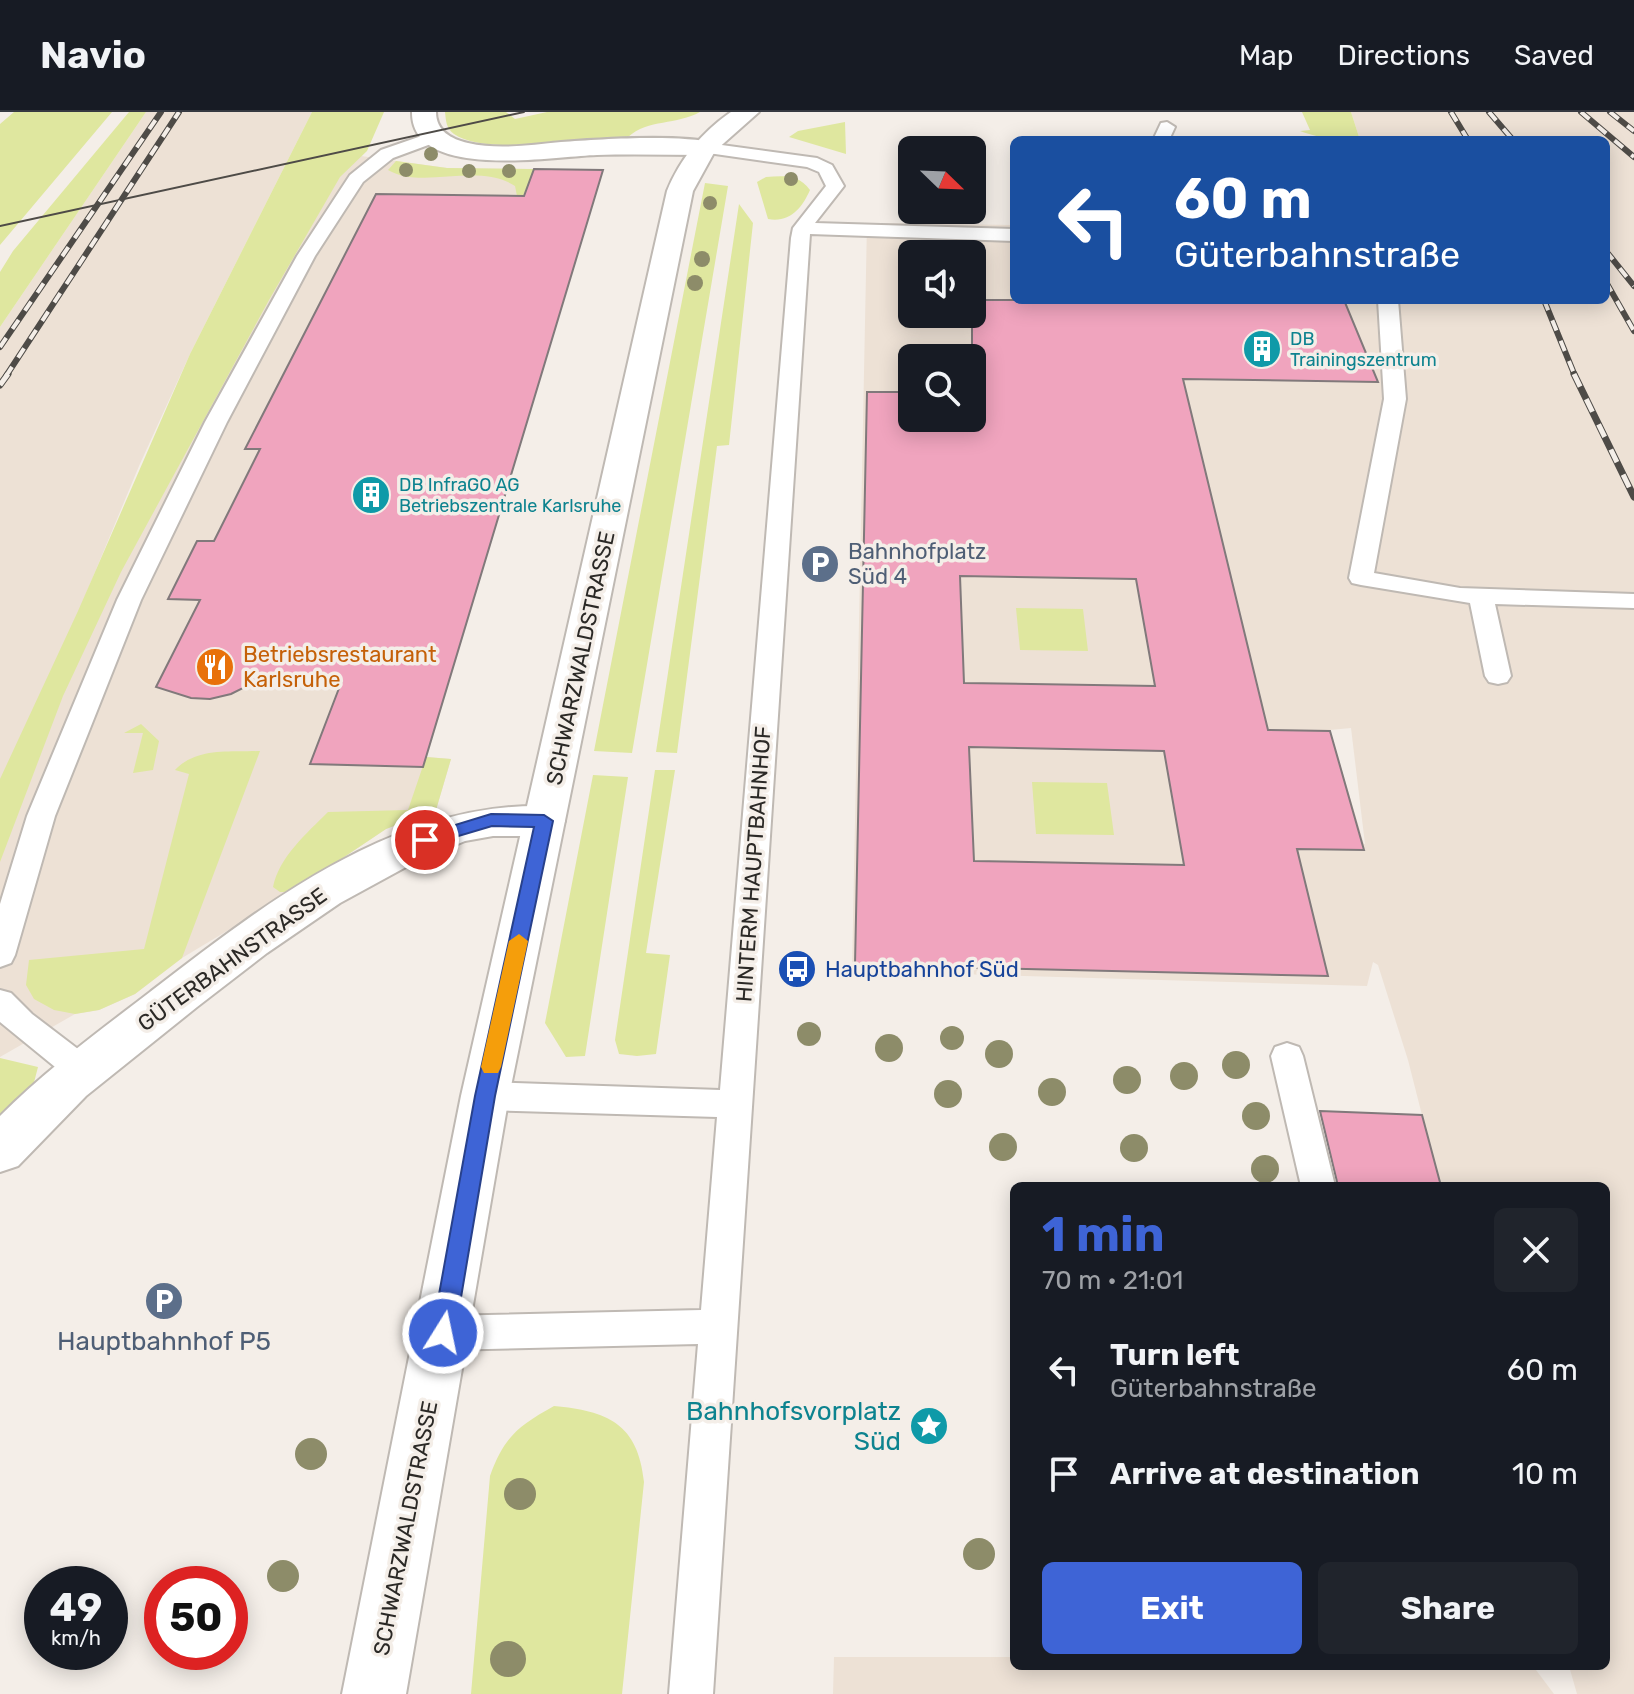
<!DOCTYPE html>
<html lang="en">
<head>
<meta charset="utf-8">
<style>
	body { margin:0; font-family:Rubik,sans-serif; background:#20242c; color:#f1f3f6; height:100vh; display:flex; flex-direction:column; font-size:30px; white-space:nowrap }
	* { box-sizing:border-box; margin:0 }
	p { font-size:26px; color:#9ea1a6 }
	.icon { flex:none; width:44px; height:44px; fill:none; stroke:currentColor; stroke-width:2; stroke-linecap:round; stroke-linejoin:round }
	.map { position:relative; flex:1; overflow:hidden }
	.details { position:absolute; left:1010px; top:1070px; width:600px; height:488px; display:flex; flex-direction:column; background:#171b24; border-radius:12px; box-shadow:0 4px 20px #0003 }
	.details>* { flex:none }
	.guide { position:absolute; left:1010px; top:24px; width:600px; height:168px; border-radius:12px; box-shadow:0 4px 20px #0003; background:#1a4fa0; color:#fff; overflow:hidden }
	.needle { width:52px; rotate:113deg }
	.tools { position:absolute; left:898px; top:24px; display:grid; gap:16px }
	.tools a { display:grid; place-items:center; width:88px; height:88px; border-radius:12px; background:#171b24; box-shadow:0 4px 20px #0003; font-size:40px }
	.speed { position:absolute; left:24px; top:1454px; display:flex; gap:16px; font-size:40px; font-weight:700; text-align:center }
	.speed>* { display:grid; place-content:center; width:104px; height:104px; border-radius:50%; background:#171b24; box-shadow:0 4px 20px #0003; line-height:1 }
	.speed small { font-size:20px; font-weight:400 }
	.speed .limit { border:12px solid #d22; background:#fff; color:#111 }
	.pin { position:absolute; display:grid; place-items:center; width:68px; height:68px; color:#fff; margin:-34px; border:4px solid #fff; border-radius:50%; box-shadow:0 2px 8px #0007 }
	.me { position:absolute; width:88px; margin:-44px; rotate:10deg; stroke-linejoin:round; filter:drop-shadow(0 0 6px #0008) }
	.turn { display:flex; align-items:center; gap:28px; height:168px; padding:0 32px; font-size:36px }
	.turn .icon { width:104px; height:104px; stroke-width:2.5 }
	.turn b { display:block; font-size:56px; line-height:68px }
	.round { display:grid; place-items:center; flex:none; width:84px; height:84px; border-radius:12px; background:#20242c }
	.head { display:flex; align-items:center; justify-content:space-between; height:136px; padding:0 32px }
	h1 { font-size:48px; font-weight:700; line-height:60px; color:#3e64d6 }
	.primary-button { display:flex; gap:16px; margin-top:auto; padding:16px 32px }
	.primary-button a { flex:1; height:92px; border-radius:12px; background:#3e64d6; color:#fff; font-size:32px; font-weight:700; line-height:92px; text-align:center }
	.primary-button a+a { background:#20242c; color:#f1f3f6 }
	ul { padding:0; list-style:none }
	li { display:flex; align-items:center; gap:24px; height:104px; padding:0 32px }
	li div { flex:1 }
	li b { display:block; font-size:30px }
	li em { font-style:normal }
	header { display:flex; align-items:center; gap:48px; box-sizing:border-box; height:112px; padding:0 40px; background:#171b24; border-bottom:2px solid #363941 }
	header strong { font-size:38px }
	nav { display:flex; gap:44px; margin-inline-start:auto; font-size:28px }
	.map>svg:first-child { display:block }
	.built { fill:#ede1d5; fill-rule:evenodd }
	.green { fill:#dfe79f }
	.building { fill:#f0a4be; stroke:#81797b; stroke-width:2; fill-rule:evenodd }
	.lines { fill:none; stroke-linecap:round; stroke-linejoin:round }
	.lane-casing { stroke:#bfb9b3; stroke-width:4 }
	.street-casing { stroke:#bfb9b3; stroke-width:4 }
	.secondary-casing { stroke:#bfb9b3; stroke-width:4 }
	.lane { fill:#fff; fill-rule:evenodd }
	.street { fill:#fff; fill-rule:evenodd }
	.secondary { fill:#fff; fill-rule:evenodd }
	.tram { stroke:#4e4b47; stroke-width:2 }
	.rail-far1-casing { stroke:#4e4b47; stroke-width:6 }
	.rail-casing { stroke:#4e4b47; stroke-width:7 }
	.rail-far1 { stroke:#f4eee8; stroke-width:4; stroke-dasharray:11; stroke-linecap:butt }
	.rail { stroke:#f4eee8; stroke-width:5; stroke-dasharray:14; stroke-linecap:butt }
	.tree { fill:#8d8c69 }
	.route { fill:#3e64d6; stroke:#28418b; stroke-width:2 }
	.slow { fill:#f59e0b }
	.labels { text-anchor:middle; stroke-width:7; stroke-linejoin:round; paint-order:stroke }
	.far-culture-label { font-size:18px; fill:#0d838f; stroke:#f4eee8; text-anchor:start }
	.service-label { font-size:22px; fill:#4e5e75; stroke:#f4eee8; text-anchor:start }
	.food-label { font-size:22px; fill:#c56008; stroke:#f4eee8; text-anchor:start }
	.street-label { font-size:22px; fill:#2b2926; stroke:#f4eee8 }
	.transit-label { font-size:22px; fill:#164399; stroke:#f4eee8; text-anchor:start }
	.near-service-label { font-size:26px; fill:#4e5e75; stroke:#f4eee8 }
	.near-culture-label { font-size:26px; fill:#0d838f; stroke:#f4eee8; text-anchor:end }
</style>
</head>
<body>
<header>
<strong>Navio</strong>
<nav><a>Map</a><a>Directions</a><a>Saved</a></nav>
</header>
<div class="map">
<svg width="1634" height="1582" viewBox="0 0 1634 1582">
	<rect width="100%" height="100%" fill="#f4eee8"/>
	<path class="built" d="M 146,0 L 312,0 L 190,242 L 139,354 L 83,489 L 308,57 L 361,44 L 447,56 L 603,58 L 427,645 L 451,647 L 436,698 L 386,717 L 292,780 L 182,846 L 135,882 L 99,898 L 75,902 L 0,945 L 0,215 Z
		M 1351,0 L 1634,0 L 1634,1582 L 1577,1582 L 1569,1554 L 1606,1554 L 1606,1074 L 1440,1074 L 1408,948 L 1378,853 L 1373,850 L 1367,874 L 852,859 L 867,111 L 1014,113 L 1014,188 L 1606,188 L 1606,28 L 1360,28 ZM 912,142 L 972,142 L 972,202 L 912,202 ZM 912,246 L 972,246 L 972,306 L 912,306 ZM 1351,616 L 1365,732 L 1364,732 L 1330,618 Z
		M 834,1545 L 1014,1545 L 1014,1554 L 1533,1554 L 1554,1582 L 833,1582 Z"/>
	<path class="green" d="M 14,0 L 112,0 L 0,133 L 0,12 Z
		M 129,0 L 146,0 L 0,215 L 0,160 L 13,139 Z
		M 312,0 L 384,0 L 367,39 L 340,65 L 269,188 L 121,460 L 63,584 L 0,750 L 0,667 L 78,499 L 190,242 Z
		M 445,0 L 506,0 L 515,7 L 547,0 L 700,0 C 677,13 648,7 628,25 C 590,28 484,44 454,22 C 446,16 446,9 445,0 Z
		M 1302,0 L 1351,0 L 1360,28 C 1335,28 1323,27 1300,19 L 1310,18 Z
		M 845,10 L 846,42 L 789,25 L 798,19 Z
		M 396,49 L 447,56 L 534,57 L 523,84 L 517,84 L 515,74 C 478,50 422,78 388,58 Z
		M 766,65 C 784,64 798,62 810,78 C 802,96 790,111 768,107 L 757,70 Z
		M 705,71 L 728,74 L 632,641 L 594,639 Z
		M 739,92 L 753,111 L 729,333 L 717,334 L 677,641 L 656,640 Z
		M 1016,496 L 1083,497 L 1088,539 L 1020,538 Z
		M 141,612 L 159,629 L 153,658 L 133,661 L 143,621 L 124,621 Z
		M 260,639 L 182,846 L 135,882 L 99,898 L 75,902 L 54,898 L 34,887 L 26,873 L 29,848 L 144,837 L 189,662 L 175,658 C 196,635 231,640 260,639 Z
		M 426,645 L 451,647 L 436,698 L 386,717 L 292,780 L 280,780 L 273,775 C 279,745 307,721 328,700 L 408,698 Z
		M 655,658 L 675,658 L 646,841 L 670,843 L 656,942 L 637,944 L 619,942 L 615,928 Z
		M 593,663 L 628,665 L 585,944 L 566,945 L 545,911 Z
		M 1032,670 L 1107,671 L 1114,723 L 1036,722 Z
		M 0,946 L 38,955 L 31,982 L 0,1015 Z
		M 554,1294 C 607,1299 638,1311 644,1370 L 622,1582 L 471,1582 L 490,1364 C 504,1325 518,1314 554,1294 Z"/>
	<path class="building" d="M 534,57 L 603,58 L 423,655 L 310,652 L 341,571 L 257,569 L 231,582 L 210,587 L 191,586 L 156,575 L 200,488 L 168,487 L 197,429 L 214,429 L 260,337 L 245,337 L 376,82 L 524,84 Z
		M 972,188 L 1344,188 L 1378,270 L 1183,267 L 1268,618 L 1330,619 L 1364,738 L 1297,737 L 1328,864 L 855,853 L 867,280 L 912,280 L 912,306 L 972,306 ZM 960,464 L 1136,467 L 1155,574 L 964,571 ZM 969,635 L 1164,639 L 1184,753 L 974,749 Z
		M 1320,999 L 1422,1003 L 1441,1074 L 1338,1074 Z"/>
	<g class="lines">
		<g class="lane-casing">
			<path id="lane" d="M 1167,10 L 1175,15 L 1169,28 L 1153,28 L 1161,11 Z
				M 433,20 L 439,21 L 441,25 L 439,29 L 393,46 L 363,70 L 315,144 L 227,310 L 141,488 L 87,624 L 55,704 L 15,843 L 11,851 L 0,855 L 0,792 L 27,704 L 117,488 L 205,310 L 297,144 L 350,63 L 381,38 Z
				M 707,31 L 817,46 L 832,53 L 844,74 L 815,111 L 1014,117 L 1014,129 L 810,122 L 713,1582 L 669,1582 L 698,1232 L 443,1238 L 430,1233 L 424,1221 L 430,1209 L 443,1204 L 701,1198 L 717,1005 L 485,998 L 473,994 L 468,984 L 473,974 L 485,970 L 720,978 L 791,126 L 793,116 L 826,74 L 819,60 L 807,55 L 701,40 L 699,36 L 701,32 Z
				M 1378,188 L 1398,188 L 1406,287 L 1374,461 L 1460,476 L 1634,482 L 1634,496 L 1495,492 L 1511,564 L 1507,570 L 1498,572 L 1489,570 L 1485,564 L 1470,491 L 1361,473 L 1352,471 L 1349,466 L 1384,287 Z
				M 0,878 L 11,881 L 32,902 L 95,950 L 99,959 L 95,968 L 83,972 L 71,968 L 0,910 Z
				M 1287,931 L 1299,935 L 1303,944 L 1335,1074 L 1301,1074 L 1271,944 L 1275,935 Z"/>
		</g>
		<g class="street-casing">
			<path id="street" d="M 412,0 L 436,0 C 436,19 451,27 468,31 C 498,38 531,33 561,30 C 600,27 679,22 716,31 L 719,36 L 716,41 L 707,43 C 670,43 633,42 597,43 C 555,44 411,70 412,0 Z
				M 544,694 L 559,699 L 565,709 L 559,719 L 544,724 L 493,724 L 465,729 L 417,749 L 340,791 L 267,841 L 197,895 L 86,984 L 18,1054 L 0,1060 L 0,1004 C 46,958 98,920 150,880 C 264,792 393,691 544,694 Z"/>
		</g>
		<g class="secondary-casing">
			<path id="secondary" d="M 731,0 L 759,0 L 715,39 L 693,79 L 509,984 L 406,1582 L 342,1582 L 461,984 L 667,79 C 680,47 702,20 731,0 Z"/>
		</g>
		<use href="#lane" class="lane"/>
		<use href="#street" class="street"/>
		<use href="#secondary" class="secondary"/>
		<path class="tram" d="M 0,114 L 524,0"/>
		<g class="rail-far1-casing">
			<path id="rail-far1" d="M 1451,0 L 1468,28
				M 1489,0 L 1513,28
				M 1581,0 L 1634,45
				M 1610,0 L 1634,19
				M 1606,139 L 1634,174
				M 1606,170 L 1634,219
				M 1544,188 L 1575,264
				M 0,235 L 161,0
				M 6,264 L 179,0"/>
		</g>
		<g class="rail-casing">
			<path id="rail" d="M 1574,262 L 1634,385
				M 0,273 L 8,262"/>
		</g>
		<use href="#rail-far1" class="rail-far1"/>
		<use href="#rail" class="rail"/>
	</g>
	<g class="tree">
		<circle cx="431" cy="42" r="7"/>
		<circle cx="406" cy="58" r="7"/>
		<circle cx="469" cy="59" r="7"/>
		<circle cx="509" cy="59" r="7"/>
		<circle cx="791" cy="67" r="7"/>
		<circle cx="710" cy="91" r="7"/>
		<circle cx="702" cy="147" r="8"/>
		<circle cx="695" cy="171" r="8"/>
		<circle cx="809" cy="922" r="12"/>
		<circle cx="952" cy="926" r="12"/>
		<circle cx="889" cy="936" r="14"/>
		<circle cx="999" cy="942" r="14"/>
		<circle cx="1236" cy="953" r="14"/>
		<circle cx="1184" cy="964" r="14"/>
		<circle cx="1127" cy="968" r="14"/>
		<circle cx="1052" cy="980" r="14"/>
		<circle cx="948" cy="982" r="14"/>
		<circle cx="1256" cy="1004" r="14"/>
		<circle cx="1003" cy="1035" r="14"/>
		<circle cx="1134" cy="1036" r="14"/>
		<circle cx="1265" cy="1057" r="14"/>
		<circle cx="311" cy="1342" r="16"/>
		<circle cx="520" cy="1382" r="16"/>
		<circle cx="979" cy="1442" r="16"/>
		<circle cx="283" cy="1464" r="16"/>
		<circle cx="508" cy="1547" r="18"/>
	</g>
	<path class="route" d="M 491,702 L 544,703 L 553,709 L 495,984 L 455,1221 L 451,1228 L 443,1231 L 435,1228 L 432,1221 L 475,984 L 534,715 L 492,714 L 425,734 L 416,728 L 419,724 Z"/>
	<path class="slow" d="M 519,822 L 528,829 L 501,955 L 498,961 L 484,961 L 481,955 L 509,829 Z"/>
	<defs>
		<g id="building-disc" transform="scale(2)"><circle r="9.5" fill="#0f9aa8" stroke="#f4eee8"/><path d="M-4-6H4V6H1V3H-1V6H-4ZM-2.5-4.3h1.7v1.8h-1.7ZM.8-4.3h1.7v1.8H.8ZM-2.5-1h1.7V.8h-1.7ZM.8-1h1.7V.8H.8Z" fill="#fff"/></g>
		<g id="parking-disc" transform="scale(2)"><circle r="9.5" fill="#5c6f8a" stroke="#f4eee8"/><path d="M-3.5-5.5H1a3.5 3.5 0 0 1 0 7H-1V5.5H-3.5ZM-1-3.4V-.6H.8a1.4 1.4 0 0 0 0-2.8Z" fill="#fff"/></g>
		<g id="restaurant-disc" transform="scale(2)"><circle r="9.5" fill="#e8710a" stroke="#f4eee8"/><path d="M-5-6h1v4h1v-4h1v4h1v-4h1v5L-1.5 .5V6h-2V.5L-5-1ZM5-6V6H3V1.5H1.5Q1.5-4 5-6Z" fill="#fff"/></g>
		<g id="bus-disc" transform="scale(2)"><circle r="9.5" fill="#1a4fb4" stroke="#f4eee8"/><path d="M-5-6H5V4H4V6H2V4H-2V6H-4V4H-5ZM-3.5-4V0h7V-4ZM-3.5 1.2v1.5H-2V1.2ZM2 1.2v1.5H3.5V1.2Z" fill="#fff"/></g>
		<g id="sight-disc" transform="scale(2)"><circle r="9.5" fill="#0f9aa8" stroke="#f4eee8"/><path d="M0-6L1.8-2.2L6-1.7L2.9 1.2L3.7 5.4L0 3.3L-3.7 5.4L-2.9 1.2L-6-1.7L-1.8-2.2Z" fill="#fff"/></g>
	</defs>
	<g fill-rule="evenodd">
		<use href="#building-disc" x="1262" y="237"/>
		<use href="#building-disc" x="371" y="383"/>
		<use href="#parking-disc" x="820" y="452"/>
		<use href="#restaurant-disc" x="215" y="555"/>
		<use href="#bus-disc" x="797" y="857"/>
		<use href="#parking-disc" x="164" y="1189"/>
		<use href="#sight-disc" x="929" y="1314"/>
	</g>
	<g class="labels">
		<g class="far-culture-label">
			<text x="1290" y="233">DB<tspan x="1290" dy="21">Trainingszentrum</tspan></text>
			<text x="399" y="379">DB InfraGO AG<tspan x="399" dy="21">Betriebszentrale Karlsruhe</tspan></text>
		</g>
		<g class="service-label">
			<text x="848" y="447">Bahnhofplatz<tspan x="848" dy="25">Süd 4</tspan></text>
		</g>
		<g class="food-label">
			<text x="243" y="550">Betriebsrestaurant<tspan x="243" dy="25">Karlsruhe</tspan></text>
		</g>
		<g class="street-label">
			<text transform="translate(580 546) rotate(-78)" y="8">SCHWARZWALDSTRASSE</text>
			<text transform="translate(753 752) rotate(-86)" y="8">HINTERM HAUPTBAHNHOF</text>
			<text transform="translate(232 847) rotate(-36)" y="8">GÜTERBAHNSTRASSE</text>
			<text transform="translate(405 1416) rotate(-79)" y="8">SCHWARZWALDSTRASSE</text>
		</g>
		<g class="transit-label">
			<text x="825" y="865">Hauptbahnhof Süd</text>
		</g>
		<g class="near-service-label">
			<text x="164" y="1238">Hauptbahnhof P5</text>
		</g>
		<g class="near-culture-label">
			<text x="901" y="1308">Bahnhofsvorplatz<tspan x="901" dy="30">Süd</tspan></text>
		</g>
	</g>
</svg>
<div class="tools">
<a><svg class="needle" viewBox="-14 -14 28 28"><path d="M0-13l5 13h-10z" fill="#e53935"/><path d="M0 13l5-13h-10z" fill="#9ea1a6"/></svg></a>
<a><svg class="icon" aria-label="sound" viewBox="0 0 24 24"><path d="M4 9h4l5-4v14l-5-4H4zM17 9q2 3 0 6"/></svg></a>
<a><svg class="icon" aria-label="search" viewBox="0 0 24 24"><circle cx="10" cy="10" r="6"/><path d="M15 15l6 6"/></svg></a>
</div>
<div class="speed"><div>49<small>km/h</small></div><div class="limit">50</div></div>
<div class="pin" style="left:425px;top:728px;background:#d93025"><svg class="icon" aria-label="arrive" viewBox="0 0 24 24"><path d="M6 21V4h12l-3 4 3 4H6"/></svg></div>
<svg class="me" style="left:443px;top:1221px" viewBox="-20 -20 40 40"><circle r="17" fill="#3e64d6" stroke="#fff" stroke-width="3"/><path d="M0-11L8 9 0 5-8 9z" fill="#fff"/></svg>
<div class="guide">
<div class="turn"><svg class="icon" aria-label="left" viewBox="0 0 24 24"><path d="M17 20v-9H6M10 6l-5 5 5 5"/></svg><div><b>60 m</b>Güterbahnstraße</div></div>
</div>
<section class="details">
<div class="head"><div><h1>1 min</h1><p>70 m · 21:01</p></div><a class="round"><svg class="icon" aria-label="close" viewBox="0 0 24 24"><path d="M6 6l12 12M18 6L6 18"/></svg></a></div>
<ul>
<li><svg class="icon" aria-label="left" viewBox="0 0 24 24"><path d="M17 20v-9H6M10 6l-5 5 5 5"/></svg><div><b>Turn left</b><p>Güterbahnstraße</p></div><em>60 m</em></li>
<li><svg class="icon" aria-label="arrive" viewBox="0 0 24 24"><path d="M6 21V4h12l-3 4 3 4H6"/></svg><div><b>Arrive at destination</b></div><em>10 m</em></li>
</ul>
<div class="primary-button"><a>Exit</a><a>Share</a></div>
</section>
</div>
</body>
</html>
